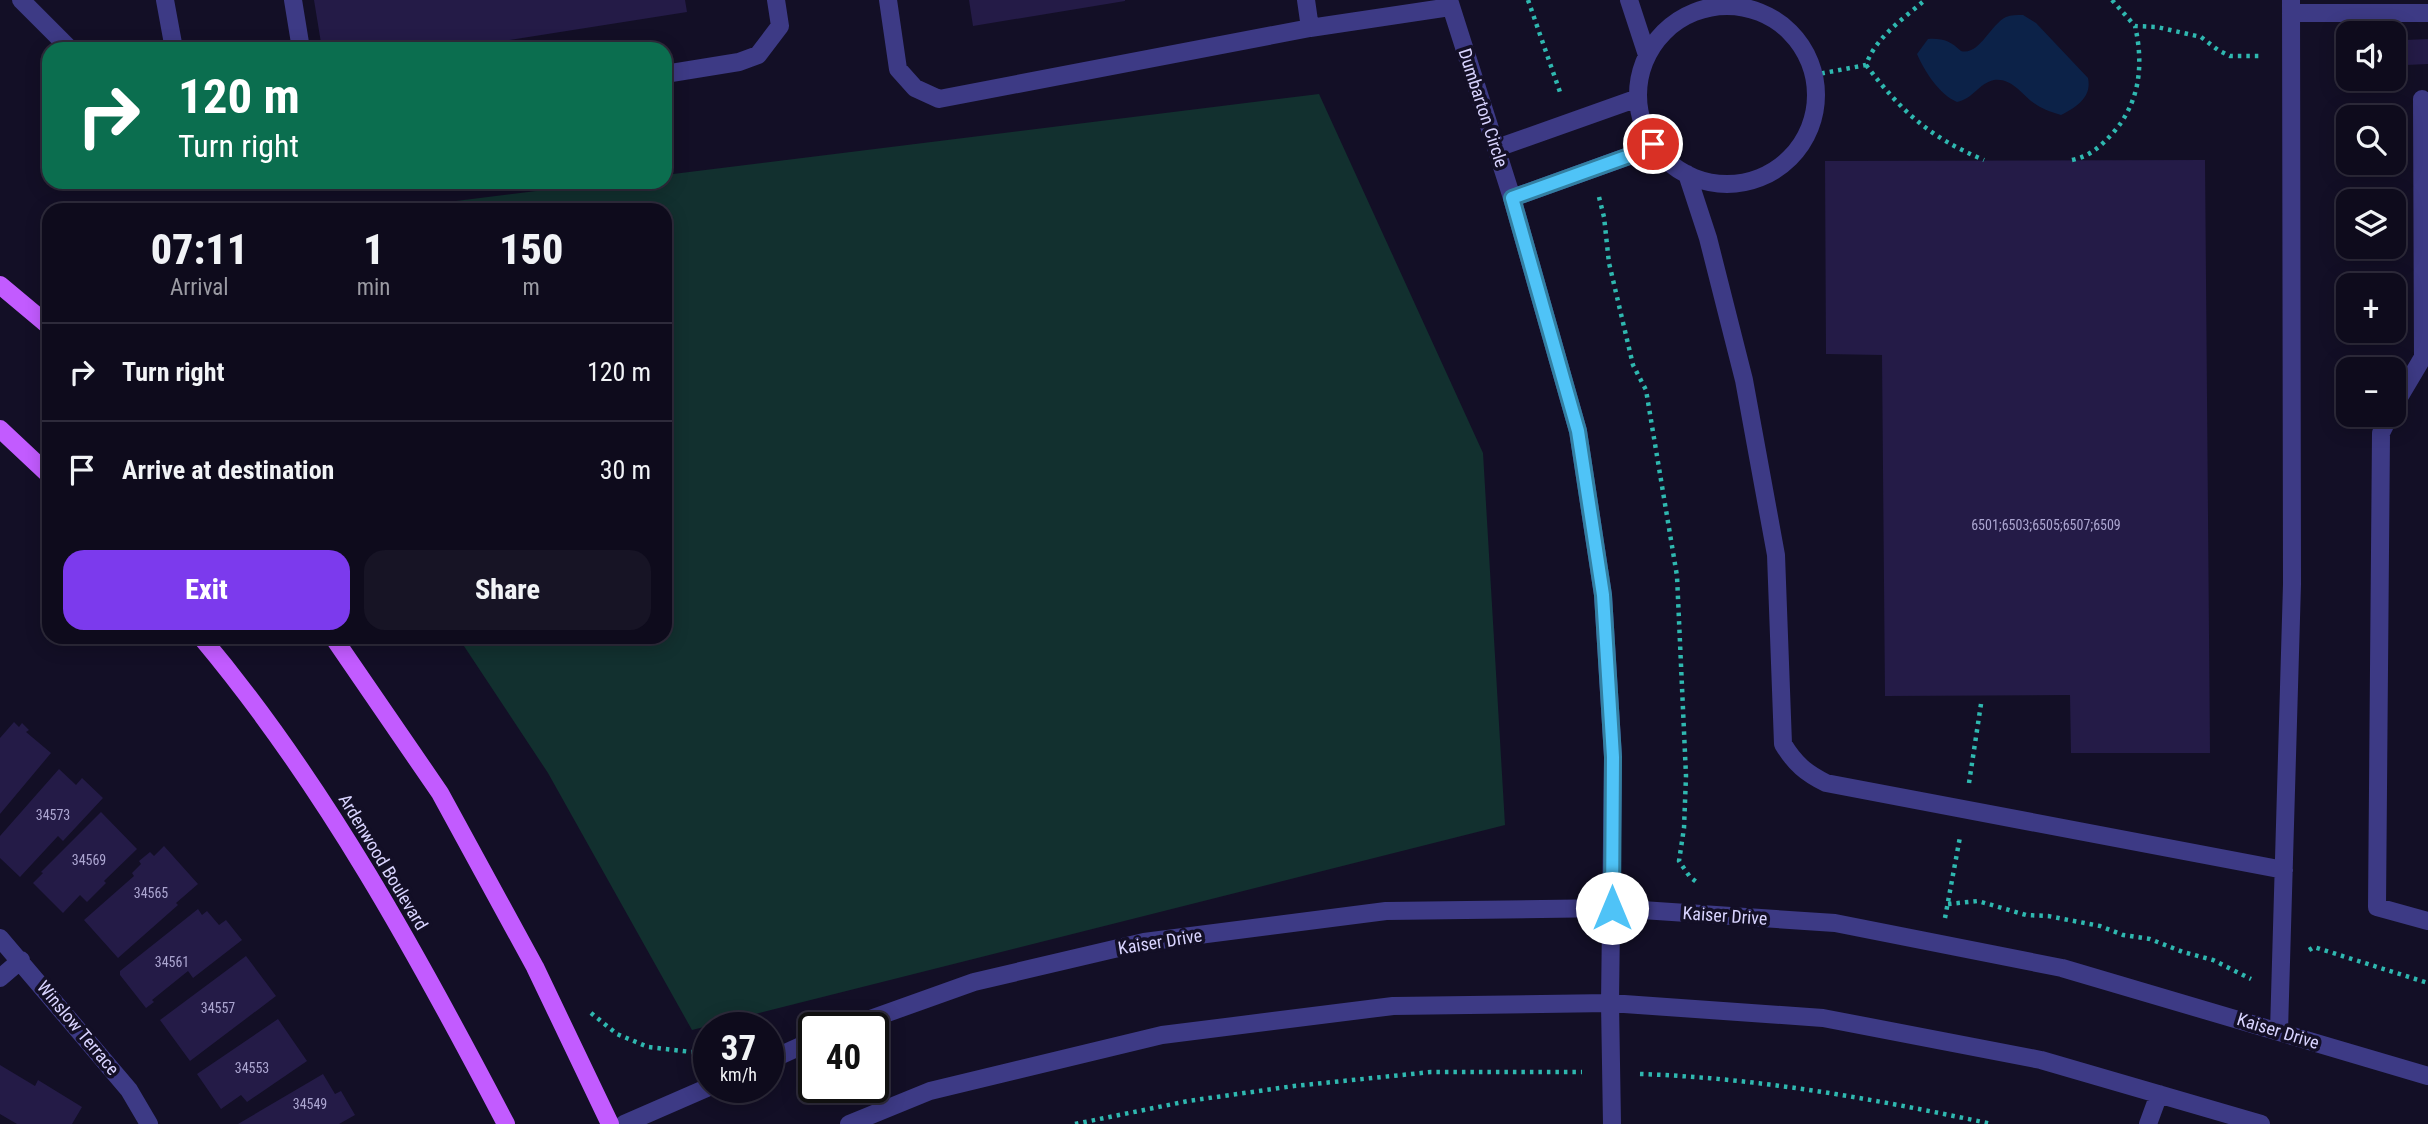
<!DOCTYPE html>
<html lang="en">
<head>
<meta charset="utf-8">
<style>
	body { margin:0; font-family:"Roboto Condensed",sans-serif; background:#171425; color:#f1f3f6; height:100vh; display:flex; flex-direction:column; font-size:26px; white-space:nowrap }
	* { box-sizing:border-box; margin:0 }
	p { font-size:23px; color:#9b9ba3 }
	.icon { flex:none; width:38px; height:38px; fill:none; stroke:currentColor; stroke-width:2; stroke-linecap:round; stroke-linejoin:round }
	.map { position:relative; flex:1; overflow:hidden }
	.sheet { position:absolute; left:42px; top:203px; width:630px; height:441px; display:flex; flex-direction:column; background:#0e0b1c; border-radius:21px; box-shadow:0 4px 18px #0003,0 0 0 2px #2e2b3b }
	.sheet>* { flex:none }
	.top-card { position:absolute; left:42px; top:42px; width:630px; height:147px; border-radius:21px; box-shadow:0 4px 18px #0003,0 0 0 2px #2e2b3b; background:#0b6e4f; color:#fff; overflow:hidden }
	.controls { position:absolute; left:2336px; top:21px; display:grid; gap:14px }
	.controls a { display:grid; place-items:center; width:70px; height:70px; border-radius:14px; background:#0e0b1c; box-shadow:0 4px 18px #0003,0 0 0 2px #2e2b3b; font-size:35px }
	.speed { position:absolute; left:693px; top:1012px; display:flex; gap:14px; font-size:35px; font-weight:700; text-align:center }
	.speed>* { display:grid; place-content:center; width:91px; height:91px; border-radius:50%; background:#0e0b1c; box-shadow:0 4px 18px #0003,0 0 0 2px #2e2b3b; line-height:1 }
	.speed small { font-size:18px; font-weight:400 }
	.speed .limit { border:4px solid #111; border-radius:10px; background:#fff; color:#111 }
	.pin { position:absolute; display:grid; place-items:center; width:60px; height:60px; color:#fff; margin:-30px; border:4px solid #fff; border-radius:50%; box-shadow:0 2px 7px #0007 }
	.me { position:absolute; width:77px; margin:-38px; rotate:0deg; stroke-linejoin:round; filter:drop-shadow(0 0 5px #0008) }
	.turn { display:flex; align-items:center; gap:24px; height:147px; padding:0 21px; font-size:32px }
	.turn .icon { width:91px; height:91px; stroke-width:2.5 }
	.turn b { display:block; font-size:49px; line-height:60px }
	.eta { display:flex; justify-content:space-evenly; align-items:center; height:119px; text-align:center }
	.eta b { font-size:42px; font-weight:800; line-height:49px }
	.primary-button { display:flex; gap:14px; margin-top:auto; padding:14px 21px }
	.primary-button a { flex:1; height:80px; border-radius:21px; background:#7c3aed; color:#fff; font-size:28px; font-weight:800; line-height:80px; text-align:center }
	.primary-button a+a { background:#171425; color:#f1f3f6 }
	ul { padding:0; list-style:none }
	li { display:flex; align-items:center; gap:21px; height:98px; padding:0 21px; border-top:2px solid #2e2b3b }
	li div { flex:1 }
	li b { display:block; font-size:26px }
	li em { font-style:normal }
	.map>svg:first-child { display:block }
	.green { fill:#12302f }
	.water { fill:#0c2248 }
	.building { fill:#241b47 }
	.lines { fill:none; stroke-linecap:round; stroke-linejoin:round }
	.path { stroke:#2fb8b0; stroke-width:4.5; stroke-dasharray:3.5 5; stroke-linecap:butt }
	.minor { stroke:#3d3a85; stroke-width:18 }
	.major { stroke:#c25bff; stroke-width:18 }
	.route-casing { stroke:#337fa1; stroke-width:18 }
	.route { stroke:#4fc3f7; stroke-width:12 }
	.labels { text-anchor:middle; stroke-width:7; stroke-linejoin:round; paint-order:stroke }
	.number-label { font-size:14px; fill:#aca6d1 }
	.street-label { font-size:18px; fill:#d9d4ff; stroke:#130f26 }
</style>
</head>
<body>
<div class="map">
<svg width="2428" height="1124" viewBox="0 0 2428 1124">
	<rect width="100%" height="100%" fill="#130f26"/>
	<path class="green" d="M 1319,94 L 1483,453 L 1505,825 L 692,1030 L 548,773 L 458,637 L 665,637 L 665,210 L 384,210 L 609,182 L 665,182 L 665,175 Z"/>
	<path class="water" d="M 2023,15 L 2036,23 L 2088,78 C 2092,97 2077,107 2061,115 C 2050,112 2040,108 2031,101 C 2020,92 2011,78 1994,80 C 1979,83 1973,99 1957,102 C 1939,94 1925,72 1917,54 L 1928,39 C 1943,38 1950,41 1961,51 C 1979,56 1990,25 2006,17 C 2011,15 2017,15 2023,15 Z"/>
	<path class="building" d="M 314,0 L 685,0 L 687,12 L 452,49 L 322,49 Z
		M 969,0 L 1125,0 L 1125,1 L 973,26 Z
		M 2428,39 L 2428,64 L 2406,65 L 2405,40 Z
		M 2205,160 L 2210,753 L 2071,753 L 2070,695 L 1885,696 L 1882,355 L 1826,354 L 1825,161 Z
		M 14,722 L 19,727 L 22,723 L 29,730 L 26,732 L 51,753 L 0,814 L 0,738 Z
		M 59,769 L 76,785 L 82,778 L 103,798 L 63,841 L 58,836 L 20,877 L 0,858 L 0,836 Z
		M 101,812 L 137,849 L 104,881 L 106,883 L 87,902 L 80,895 L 63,913 L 33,883 L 43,873 L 41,872 Z
		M 164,846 L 198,884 L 176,903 L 178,905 L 118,958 L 84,920 L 134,876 L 132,873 L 141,864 L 139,861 L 150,852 L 154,856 Z
		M 198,909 L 202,915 L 207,911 L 219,925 L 226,920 L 242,940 L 193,978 L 188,971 L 152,1000 L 154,1002 L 146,1008 L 120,975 L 120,971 Z
		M 246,956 L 276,996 L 190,1061 L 160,1020 Z
		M 278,1019 L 307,1061 L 247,1102 L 241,1095 L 221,1109 L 197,1074 Z
		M 0,1065 L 35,1086 L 38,1080 L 82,1107 L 72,1124 L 17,1124 L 0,1114 Z
		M 323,1074 L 335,1094 L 341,1091 L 355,1115 L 339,1124 L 238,1124 Z"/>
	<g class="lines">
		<path class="path" d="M 1528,0 L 1561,95
			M 2112,0 L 2135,26 L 2157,27 L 2201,37 L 2218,50 L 2230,56 L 2262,56
			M 1866,65 C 1902,112 1929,137 1984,160
			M 1813,75 L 1866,65 C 1875,38 1904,18 1925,0
			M 2072,160 C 2090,156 2100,147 2112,134 C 2140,103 2144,65 2135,26
			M 1599,197 L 1604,217 L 1609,263 L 1633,365 L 1646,390 L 1677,576 L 1686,776 L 1684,828 L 1679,861 L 1690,877 L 1699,884
			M 1969,783 L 1981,704
			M 1948,904 L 1978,901 L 2026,915 L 2048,916 L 2100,926 L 2123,935 L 2150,939 L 2183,952 L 2213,960 L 2251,979
			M 1945,918 L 1960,837
			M 2309,950 L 2314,947 L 2428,983
			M 591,1013 L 617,1034 L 648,1047 L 709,1054
			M 1640,1074 C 1759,1078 1875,1099 1992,1124
			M 1075,1124 L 1188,1101 L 1294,1086 L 1431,1072 L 1582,1072"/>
		<path class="minor" d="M 21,0 L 70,49
			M 165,0 L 174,49
			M 293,0 L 301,49
			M 888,0 L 898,69 L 915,88 L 939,99 L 1310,28 L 1450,7
			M 1306,0 L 1310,28
			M 1449,0 L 1512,198 L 1578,431 L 1603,595 L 1613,757 L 1610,1003 L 1612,1124
			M 1629,0 L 1647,55
			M1638 95a89 89 0 1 1 178 0a89 89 0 1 1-178 0Z
			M 2291,13 L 2428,13
			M 665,74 L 739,62 L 758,55 L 780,26 L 776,0
			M 1497,148 L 1638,98
			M 1687,174 L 1708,238 L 1744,380 L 1776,555 L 1783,744 C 1795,764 1806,773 1826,783 L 2284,870
			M 1512,198 L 1654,147
			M 2394,406 L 2423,357 L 2422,99
			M 2390,415 L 2381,433 L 2377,907 L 2428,921
			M 0,938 L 129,1090 L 149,1124
			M 0,978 L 21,960
			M 848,1027 L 974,982 L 1144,942 L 1386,911 L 1612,908 L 1835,923 L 2062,968 L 2428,1076
			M 2279,1031 L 2292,584 L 2291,0
			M 768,1061 L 814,1040
			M 624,1124 L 709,1087
			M 849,1124 L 930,1091 L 1162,1035 L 1393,1006 L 1610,1003 L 1823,1018 L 2041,1060 L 2261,1124
			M 2148,1124 L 2159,1094"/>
		<path class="major" d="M 0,285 L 49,326
			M 0,429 L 49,475
			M 201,637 C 325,785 417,954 506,1124
			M 333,637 L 440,793 L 535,967 L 610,1124"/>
	</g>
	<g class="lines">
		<g class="route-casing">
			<path id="route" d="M 1612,908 L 1613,757 L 1603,595 L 1578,431 L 1512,198 L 1654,147 L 1653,144"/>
		</g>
		<use href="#route" class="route"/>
	</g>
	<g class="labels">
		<g class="number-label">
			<text x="2046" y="530">6501;6503;6505;6507;6509</text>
			<text x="53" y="820">34573</text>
			<text x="89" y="865">34569</text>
			<text x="151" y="898">34565</text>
			<text x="172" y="967">34561</text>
			<text x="218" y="1013">34557</text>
			<text x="252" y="1073">34553</text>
			<text x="310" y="1109">34549</text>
		</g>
		<g class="street-label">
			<text transform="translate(1483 108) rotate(72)" y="6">Dumbarton Circle</text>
			<text transform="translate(383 862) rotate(59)" y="6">Ardenwood Boulevard</text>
			<text transform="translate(1725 916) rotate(4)" y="6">Kaiser Drive</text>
			<text transform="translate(1160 942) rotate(-9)" y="6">Kaiser Drive</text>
			<text transform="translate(78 1028) rotate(50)" y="6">Winslow Terrace</text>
			<text transform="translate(2278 1031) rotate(17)" y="6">Kaiser Drive</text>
		</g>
	</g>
</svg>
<div class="controls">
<a><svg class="icon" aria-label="sound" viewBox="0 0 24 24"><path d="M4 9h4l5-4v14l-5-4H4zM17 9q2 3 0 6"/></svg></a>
<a><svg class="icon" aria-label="search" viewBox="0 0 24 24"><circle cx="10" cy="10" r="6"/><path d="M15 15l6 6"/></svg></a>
<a><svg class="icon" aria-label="layers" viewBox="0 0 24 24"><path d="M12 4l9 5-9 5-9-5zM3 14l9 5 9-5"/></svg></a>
<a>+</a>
<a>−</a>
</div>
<div class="speed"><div>37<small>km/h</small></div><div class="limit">40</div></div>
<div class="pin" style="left:1653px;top:144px;background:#d93025"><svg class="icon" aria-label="arrive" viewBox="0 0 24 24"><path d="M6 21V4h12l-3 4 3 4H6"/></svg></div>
<svg class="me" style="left:1612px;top:908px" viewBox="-20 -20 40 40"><circle r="19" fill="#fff"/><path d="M0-13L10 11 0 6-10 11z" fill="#4fc3f7"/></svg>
<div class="top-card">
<div class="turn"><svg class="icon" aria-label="right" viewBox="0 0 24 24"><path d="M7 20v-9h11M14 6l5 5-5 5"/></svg><div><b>120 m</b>Turn right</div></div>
</div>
<section class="sheet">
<div class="eta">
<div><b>07:11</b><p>Arrival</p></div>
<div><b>1</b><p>min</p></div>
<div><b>150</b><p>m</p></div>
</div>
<ul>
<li><svg class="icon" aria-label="right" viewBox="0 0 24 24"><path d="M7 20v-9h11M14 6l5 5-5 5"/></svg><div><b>Turn right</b></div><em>120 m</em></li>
<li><svg class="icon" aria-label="arrive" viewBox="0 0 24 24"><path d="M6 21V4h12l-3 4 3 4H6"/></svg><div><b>Arrive at destination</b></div><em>30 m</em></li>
</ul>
<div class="primary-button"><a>Exit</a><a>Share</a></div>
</section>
</div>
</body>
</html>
